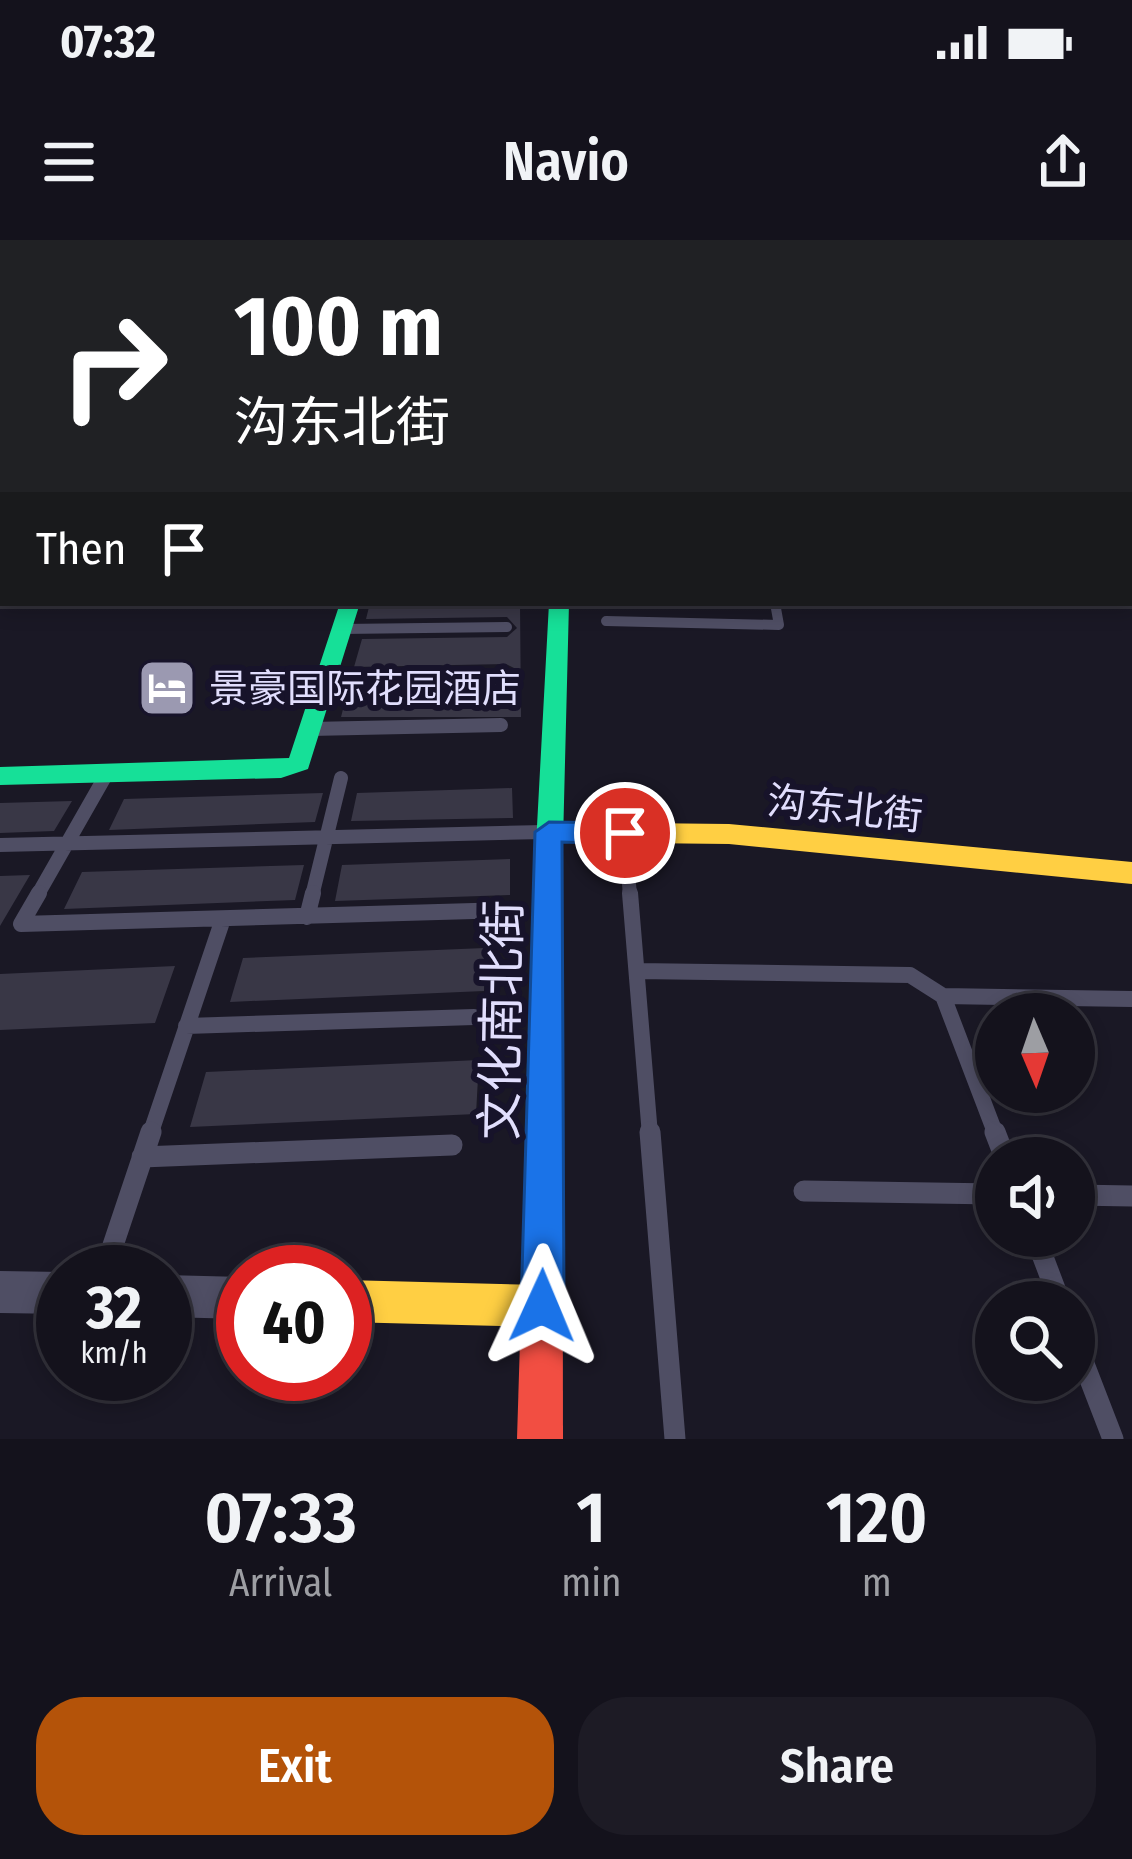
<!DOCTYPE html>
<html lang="en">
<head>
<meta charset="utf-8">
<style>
	body { margin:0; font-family:"Fira Sans Condensed","Noto Sans SC",sans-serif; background:#1d1b25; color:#f1f3f6; height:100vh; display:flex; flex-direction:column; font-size:45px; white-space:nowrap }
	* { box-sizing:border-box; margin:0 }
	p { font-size:39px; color:#9d9ea3 }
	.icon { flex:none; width:66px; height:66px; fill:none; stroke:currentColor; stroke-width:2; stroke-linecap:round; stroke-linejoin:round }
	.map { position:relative; height:1199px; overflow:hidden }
	.details { display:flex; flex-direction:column; background:#14121c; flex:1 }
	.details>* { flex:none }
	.hud { position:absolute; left:0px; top:0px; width:1134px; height:366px; box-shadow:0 6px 18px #0003,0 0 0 3px #33323b; background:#202124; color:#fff; overflow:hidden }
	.needle { width:78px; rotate:178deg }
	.controls { position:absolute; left:975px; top:753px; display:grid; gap:24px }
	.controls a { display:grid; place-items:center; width:120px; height:120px; border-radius:50%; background:#14121c; box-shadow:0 6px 18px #0003,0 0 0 3px #33323b; font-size:60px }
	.speed { position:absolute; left:36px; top:1005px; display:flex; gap:24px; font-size:60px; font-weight:700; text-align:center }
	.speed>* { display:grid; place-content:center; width:156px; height:156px; border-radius:50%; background:#14121c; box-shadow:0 6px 18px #0003,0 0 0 3px #33323b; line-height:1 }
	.speed small { font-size:30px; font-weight:400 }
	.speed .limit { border:18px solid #d22; background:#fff; color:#111 }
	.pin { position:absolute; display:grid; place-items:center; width:102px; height:102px; color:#fff; margin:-51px; border:6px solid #fff; border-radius:50%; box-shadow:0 3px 12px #0007 }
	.me { position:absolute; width:132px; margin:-66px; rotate:1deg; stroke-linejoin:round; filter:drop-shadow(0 0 9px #0008) }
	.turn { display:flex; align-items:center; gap:42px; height:252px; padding:0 36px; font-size:54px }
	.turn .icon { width:156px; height:156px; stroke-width:2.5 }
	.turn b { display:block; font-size:84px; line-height:102px }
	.then { display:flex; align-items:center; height:114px; padding:0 36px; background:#0003; gap:24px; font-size:45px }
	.eta { display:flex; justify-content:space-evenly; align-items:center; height:204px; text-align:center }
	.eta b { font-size:72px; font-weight:600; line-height:84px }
	.cta { display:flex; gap:24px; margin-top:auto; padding:24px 36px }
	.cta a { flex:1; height:138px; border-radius:48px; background:#b45309; color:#fff; font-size:48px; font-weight:600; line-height:138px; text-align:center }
	.cta a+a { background:#1d1b25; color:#f1f3f6 }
	.status { display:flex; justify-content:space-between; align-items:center; height:84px; padding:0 60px; background:#14121c; direction:ltr }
	.status svg { height:33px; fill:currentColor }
	header { display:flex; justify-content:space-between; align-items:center; height:156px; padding:0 36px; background:#14121c; font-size:54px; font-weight:600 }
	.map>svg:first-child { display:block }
	.building { fill:#393746 }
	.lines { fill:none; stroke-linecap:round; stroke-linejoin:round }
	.lane-far3 { stroke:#4f4e64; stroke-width:10 }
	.lane-far2 { stroke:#4f4e64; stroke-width:14 }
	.lane-far1 { stroke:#4f4e64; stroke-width:16 }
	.lane { stroke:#4f4e64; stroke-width:21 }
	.street { fill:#4f4e64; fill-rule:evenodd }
	.fast { fill:#16e098; fill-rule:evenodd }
	.slow { fill:#ffcf43; fill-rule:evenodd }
	.jam { fill:#f24e42; fill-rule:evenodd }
	.route { fill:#1a73e8; stroke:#114b97; stroke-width:3 }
	.labels { text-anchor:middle; stroke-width:12; stroke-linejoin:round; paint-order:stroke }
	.poi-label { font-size:39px; fill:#e1defd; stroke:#17132a; text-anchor:start }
	.street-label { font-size:39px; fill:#e1defd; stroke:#17132a }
	.near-street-label { font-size:48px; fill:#e1defd; stroke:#17132a }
</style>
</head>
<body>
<div class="status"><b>07:32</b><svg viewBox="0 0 49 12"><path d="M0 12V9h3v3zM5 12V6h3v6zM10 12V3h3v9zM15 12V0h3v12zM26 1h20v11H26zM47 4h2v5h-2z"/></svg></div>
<header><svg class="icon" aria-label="menu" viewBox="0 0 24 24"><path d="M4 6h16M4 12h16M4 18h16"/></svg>Navio<svg class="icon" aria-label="share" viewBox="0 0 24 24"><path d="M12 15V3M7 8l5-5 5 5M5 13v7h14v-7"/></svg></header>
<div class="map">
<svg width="1132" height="1199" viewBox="0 0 1132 1199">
	<rect width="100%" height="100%" fill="#1a1825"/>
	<path class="building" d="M 520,363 L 521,477 L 341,477 L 349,446 L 506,444 L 515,438 L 514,428 L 506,424 L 354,427 L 362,399 L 507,397 L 517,388 L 507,377 L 366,379 L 369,367 Z
		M 512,548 L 513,578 L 351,581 L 357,553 Z
		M 323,553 L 315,582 L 109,590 L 124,559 Z
		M 72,561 L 54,591 L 0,593 L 0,563 Z
		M 510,619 L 510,655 L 335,661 L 342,625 Z
		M 304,625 L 295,660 L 64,669 L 82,632 Z
		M 30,635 L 0,686 L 0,636 Z
		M 485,708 L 484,751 L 230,762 L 243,718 Z
		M 175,726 L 155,783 L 0,790 L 0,734 Z
		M 479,820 L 476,874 L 190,887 L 206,832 Z"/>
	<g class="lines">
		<path class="lane-far3" d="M 606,381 L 779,385 L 775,363
			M 342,389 L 507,387
			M 326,437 L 506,434"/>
		<path class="lane-far2" d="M 310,489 L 501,485
			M 625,594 L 630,656
			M 0,605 L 544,592
			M 37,656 L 106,535
			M 312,656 L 341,538"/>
		<path class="lane-far1" d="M 39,653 L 21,684 L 509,670
			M 630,653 L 650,895
			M 307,677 L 313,653
			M 637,731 L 910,735 L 943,756 L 1132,759
			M 943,756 L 996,895
			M 186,786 L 474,777
			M 150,895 L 223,679"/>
		<path class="lane" d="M 650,892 L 675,1199
			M 995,892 L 1005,918
			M 142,917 L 452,905
			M 804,951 L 996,954
			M 1074,955 L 1132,956
			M 1035,996 L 1060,1062
			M 104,1032 L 151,892
			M 1074,1098 L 1113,1199"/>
		<path class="street" d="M 1131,257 L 1132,257 L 1132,267 L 1131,267 Z
			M 1131,280 L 1132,280 L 1132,292 L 1131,292 Z
			M 0,1031 L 63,1032 L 63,1074 L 0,1073 Z
			M 165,1035 L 243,1037 L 243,1079 L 165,1077 Z"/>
		<path class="fast" d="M 340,363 L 360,363 L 308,529 L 281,538 L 0,545 L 0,527 L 289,518 Z
			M 549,363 L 569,363 L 562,642 L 558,650 L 538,650 L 534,642 Z"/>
		<path class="slow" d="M 549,582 L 729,584 L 1132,622 L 1132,644 L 729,604 L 549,602 L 536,592 Z
			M 345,1040 L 542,1045 L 557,1051 L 563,1066 L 557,1081 L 542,1087 L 345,1082 Z"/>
		<path class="jam" d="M 548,631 L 558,634 L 562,642 L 563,1199 L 517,1199 L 534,642 L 538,634 Z"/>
	</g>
	<linearGradient id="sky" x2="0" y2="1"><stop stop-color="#0e0d14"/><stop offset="0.55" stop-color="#383d51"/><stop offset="1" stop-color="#383d51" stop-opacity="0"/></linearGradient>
	<rect width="1132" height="372" fill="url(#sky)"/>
	<path class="route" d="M 549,582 L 625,583 L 638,593 L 625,604 L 562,602 L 564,1066 L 557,1081 L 542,1088 L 527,1081 L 521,1066 L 535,592 Z"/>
	<defs>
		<g id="hotel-square" transform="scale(3)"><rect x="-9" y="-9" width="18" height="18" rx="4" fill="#9b99b1" stroke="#17132a"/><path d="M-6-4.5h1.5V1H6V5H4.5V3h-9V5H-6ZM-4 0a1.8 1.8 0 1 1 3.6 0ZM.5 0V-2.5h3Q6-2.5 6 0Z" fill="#fff"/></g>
	</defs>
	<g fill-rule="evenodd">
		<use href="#hotel-square" x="167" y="448"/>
	</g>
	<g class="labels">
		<g class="poi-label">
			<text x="209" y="462">景豪国际花园酒店</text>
		</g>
		<g class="street-label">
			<text transform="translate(845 568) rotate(6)" y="14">沟东北街</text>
		</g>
		<g class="near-street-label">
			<text transform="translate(501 780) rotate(-89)" y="17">文化南北街</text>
		</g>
	</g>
</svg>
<div class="controls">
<a><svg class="needle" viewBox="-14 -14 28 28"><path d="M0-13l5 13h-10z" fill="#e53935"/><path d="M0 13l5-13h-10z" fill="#9d9ea3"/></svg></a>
<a><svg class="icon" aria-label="sound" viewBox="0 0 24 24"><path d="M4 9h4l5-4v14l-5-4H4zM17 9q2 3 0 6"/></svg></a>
<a><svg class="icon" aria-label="search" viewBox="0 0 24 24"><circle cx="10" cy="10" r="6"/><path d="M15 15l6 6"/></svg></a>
</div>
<div class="speed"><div>32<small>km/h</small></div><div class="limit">40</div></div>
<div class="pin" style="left:625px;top:593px;background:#d93025"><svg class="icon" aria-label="arrive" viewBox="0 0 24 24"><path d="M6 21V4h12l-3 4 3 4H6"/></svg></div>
<svg class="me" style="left:542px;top:1066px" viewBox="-20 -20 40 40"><path d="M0-17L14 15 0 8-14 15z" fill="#1a73e8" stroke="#fff" stroke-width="4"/></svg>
<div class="hud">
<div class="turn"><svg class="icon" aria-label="right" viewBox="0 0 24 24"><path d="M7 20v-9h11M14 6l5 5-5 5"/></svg><div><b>100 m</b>沟东北街</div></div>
<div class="then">Then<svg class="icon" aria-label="arrive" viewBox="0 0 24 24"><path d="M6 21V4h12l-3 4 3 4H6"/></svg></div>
</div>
</div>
<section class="details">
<div class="eta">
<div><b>07:33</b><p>Arrival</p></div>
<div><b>1</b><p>min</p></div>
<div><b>120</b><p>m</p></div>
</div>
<div class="cta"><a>Exit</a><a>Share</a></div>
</section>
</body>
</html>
